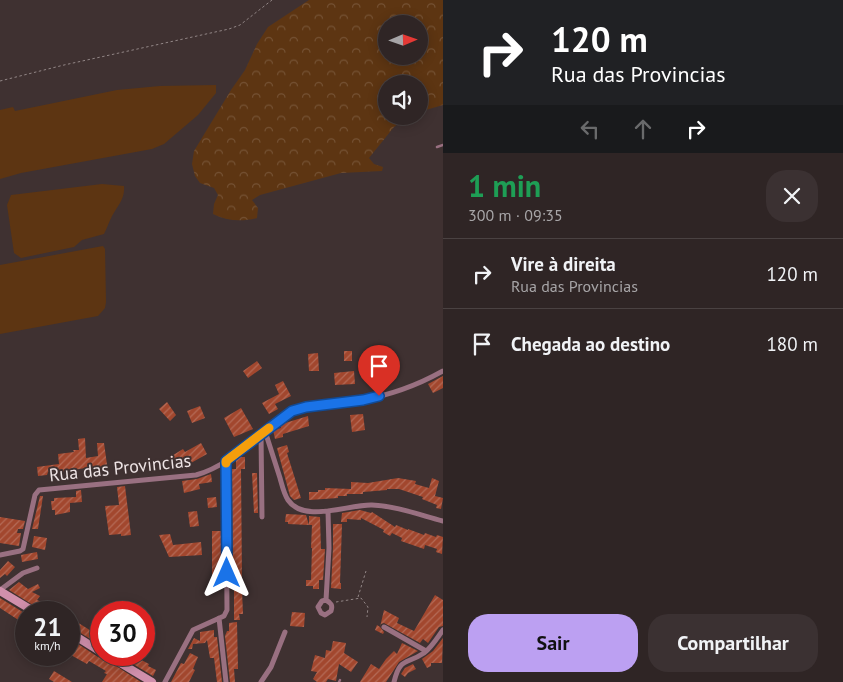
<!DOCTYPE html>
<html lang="pt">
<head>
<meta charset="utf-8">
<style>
	body { margin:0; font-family:"PT Sans",sans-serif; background:#3b3132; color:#f1f3f6; height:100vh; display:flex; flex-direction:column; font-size:19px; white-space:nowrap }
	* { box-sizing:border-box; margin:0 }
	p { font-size:16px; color:#a7a5a7 }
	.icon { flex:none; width:28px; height:28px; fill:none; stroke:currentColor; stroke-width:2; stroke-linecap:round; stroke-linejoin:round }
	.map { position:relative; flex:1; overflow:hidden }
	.sheet { display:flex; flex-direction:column; background:#2f2525; width:400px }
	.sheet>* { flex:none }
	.top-card { background:#202124; color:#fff; overflow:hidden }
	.needle { width:32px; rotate:88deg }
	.controls { position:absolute; left:378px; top:15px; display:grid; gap:10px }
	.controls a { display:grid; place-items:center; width:50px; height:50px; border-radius:50%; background:#2f2525; box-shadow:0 2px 12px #0003,0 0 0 1px #4a4242; font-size:25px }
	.speed { position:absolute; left:15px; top:601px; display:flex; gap:10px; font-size:25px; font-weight:700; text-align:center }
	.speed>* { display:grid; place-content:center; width:65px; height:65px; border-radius:50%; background:#2f2525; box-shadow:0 2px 12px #0003,0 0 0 1px #4a4242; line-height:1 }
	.speed small { font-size:12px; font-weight:400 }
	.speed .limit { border:8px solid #d22; background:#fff; color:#111 }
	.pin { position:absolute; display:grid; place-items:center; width:42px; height:42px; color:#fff; margin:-51px -21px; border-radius:50% 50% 50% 0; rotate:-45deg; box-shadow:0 0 5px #0007 }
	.pin .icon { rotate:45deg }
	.me { position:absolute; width:55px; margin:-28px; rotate:0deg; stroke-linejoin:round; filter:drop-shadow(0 0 4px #0008) }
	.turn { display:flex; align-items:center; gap:18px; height:105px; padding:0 25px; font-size:22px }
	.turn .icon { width:65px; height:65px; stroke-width:2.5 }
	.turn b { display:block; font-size:35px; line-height:42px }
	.lanes { display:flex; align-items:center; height:48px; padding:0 25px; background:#0003; justify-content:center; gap:25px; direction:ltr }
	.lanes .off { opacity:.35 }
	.round { display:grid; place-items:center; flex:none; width:52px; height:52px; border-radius:20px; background:#3b3132 }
	.overview { display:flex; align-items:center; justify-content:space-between; height:85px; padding:0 25px }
	h1 { font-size:30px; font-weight:700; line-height:38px; color:#1e9e55 }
	.primary-button { display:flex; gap:10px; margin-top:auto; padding:10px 25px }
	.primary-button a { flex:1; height:58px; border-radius:20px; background:#bca0f2; color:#111; font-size:20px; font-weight:700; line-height:58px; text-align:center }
	.primary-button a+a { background:#3b3132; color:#f1f3f6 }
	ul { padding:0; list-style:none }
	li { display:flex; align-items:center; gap:15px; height:70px; padding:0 25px; border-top:1px solid #4a4242 }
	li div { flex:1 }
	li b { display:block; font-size:19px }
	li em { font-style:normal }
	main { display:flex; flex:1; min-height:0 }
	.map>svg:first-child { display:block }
	.grass { fill:#5d3512 }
	.forest { fill:url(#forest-crowns); fill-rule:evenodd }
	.building { fill:url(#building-hatch) }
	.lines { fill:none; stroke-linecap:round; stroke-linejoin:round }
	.path { stroke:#928686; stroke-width:1; stroke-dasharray:2.5 2.5; stroke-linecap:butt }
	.lane { stroke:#997081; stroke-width:2.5 }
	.street { stroke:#997081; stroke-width:5 }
	.secondary { stroke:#d190ac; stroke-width:8 }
	.route-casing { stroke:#114b97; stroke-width:12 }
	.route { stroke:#1a73e8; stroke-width:9 }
	.slow { stroke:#f59e0b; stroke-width:9 }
	.labels { text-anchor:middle; stroke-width:4; stroke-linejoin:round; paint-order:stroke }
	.street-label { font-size:18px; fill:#ede3e4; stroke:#3f3131 }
</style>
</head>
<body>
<main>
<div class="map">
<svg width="443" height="682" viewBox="0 0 443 682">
	<defs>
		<pattern id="forest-crowns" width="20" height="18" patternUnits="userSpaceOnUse" patternTransform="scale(1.25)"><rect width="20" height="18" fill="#5d3512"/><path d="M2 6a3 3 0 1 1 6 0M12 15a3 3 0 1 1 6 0" fill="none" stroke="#755234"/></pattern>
		<pattern id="building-hatch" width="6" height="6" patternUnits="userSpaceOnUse" patternTransform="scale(1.25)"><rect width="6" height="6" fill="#a2472e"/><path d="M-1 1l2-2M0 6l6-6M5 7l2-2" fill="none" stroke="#b46a56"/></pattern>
	</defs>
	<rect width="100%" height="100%" fill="#3f3131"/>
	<path class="grass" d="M 216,85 L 216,93 L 198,115 L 164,144 L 152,149 L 21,173 L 0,179 L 0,110 L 13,107 L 15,111 L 117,90 L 160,86 Z
		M 102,184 L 124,186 C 125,199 118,205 112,216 C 109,222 107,228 104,234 L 82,240 L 74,247 L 21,258 L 14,253 L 7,205 L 11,195 Z
		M 103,246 L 105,249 L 106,302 L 105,308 L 98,316 L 0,334 L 0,265 Z"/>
	<path class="forest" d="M 309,0 L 443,0 L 443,105 L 419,112 L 419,84 L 386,84 L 386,116 L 408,116 L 394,127 L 369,158 L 374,164 L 383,167 L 382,171 L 341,173 L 260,195 L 252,200 L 258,208 L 257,218 C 242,222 226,221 213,214 L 214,204 L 218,195 L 214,188 L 200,183 L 195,176 L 192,164 L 194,151 L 231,90 L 245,70 L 257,44 L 268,27 ZM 386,24 L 419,24 L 419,56 L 386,56 Z"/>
	<path class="building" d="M 344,351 L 352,351 L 352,361 L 344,361 Z
		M 318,353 L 319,371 L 309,371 L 308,354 Z
		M 257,361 L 262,368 L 248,378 L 243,371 Z
		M 354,371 L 355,384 L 335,385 L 334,373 Z
		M 443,376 L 443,388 L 433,393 L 428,384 Z
		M 283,381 L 291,396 L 275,404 L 278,409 L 269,414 L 262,403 L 279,394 L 275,385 Z
		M 167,402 L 176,415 L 170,421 L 159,409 Z
		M 200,406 L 205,418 L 192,423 L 187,411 Z
		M 241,408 L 253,429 L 234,437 L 224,418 Z
		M 363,414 L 365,430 L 352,432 L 350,415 Z
		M 308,416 L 309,426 L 283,434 L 283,437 L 275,439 L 273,430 L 281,428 L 280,425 L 282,424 Z
		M 85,438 L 86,458 L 98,456 L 97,443 L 104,443 L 108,472 L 92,474 L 91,467 L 50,474 L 50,472 L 48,472 L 47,475 L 38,476 L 37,467 L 59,464 L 58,454 L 74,452 L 73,450 L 79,450 L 78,439 Z
		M 201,443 L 207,454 L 191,463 L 188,458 L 175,466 L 170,457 L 183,449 L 185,452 Z
		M 287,445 L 289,452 L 287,453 L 301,498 L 294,500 L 290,496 L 277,448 Z
		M 239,457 L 245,457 L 245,469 L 241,469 L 242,581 L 233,581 L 232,469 L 236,469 L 236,460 Z
		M 252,473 L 257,473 L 258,513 L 254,513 Z
		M 211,474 L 212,482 L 199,484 L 200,489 L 184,493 L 182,481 L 197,479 Z
		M 398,478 L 416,481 L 415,484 L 429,488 L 432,478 L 439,481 L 435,496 L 443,498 L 441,509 L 436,508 L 437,505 L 422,499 L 423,497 L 399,489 L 387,489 L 387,490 L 363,492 L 363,494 L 347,494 L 347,496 L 338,496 L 338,498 L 309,500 L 309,492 L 318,492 L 318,490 L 325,490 L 325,488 L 351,489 L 351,482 L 368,483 Z
		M 125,486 L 131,535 L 121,536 L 121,534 L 109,535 L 105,506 L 119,505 L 117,487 Z
		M 81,490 L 82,502 L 70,503 L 70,512 L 55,515 L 55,510 L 52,510 L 51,501 L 54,501 L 54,498 L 76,497 L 76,491 Z
		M 40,496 L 43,496 L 38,529 L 32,529 Z
		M 216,497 L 217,507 L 208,508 L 207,498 Z
		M 360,510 L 371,513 L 372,512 L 395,527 L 396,525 L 408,530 L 408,529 L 424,535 L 425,533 L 436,537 L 437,535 L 443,537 L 442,554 L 436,552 L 437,549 L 425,545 L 424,549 L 401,541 L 402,538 L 392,533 L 390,536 L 383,532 L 384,530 L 361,518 L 361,520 L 347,519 L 347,522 L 341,522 L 342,513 Z
		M 197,511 L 199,526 L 190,527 L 188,512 Z
		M 286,514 L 306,515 L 309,525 L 288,524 L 288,522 L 285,522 Z
		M 309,516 L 320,517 L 321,549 L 325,549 L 323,580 L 319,580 L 319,589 L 313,589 L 313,586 L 306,586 L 306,580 L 311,580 L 312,548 L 311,548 L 312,525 L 309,525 Z
		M 0,517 L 25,521 L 23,529 L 18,529 L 17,533 L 21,533 L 19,546 L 0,543 Z
		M 333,524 L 342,524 L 340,583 L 341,583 L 341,589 L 331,588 L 333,548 Z
		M 212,531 L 221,531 L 221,581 L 212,581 Z
		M 170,534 L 173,545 L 201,542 L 202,555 L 169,557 L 159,535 Z
		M 34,536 L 47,538 L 45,550 L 32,547 Z
		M 37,552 L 38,559 L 22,562 L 21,555 Z
		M 8,561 L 15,567 L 7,576 L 5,574 L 0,578 L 0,570 Z
		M 19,582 L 28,589 L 38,584 L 40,588 L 32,592 L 40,596 L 37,600 L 65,612 L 44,612 L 9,590 Z
		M 234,590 L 242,590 L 243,614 L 239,614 L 240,620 L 234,620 Z
		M 435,595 L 443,600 L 443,626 L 439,627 L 428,643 L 423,639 L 420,643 L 384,623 L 381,624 L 380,627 L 384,632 L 383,634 L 375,630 L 377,625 L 380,627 L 384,610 L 399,618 L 397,623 L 414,631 Z
		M 0,598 L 26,614 L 26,625 L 0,608 Z
		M 292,612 L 305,613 L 304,627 L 290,626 Z
		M 69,617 L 96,634 L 92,640 L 69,626 Z
		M 237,622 L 238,669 L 234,669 L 235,682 L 230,682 L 225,636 L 227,631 L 229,631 L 229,623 Z
		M 214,630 L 214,637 L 217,637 L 222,682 L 217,682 L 214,658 L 210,658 L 207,640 L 205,643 L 193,644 L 192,649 L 188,649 L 194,638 L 200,641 L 200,632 Z
		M 69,638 L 98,657 L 102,657 L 141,682 L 102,682 L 107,674 L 104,673 L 106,671 L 89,661 L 87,664 L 69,654 Z
		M 443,638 L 442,663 L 431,663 L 431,666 L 427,668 L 422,659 L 433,651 Z
		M 333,641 L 346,643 L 344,653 L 358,662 L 351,672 L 339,664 L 336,681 L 328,679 L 326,682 L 317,682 L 313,679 L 317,672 L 311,671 L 315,655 L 325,658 L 326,650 L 331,651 Z
		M 402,643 L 418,651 L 399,662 L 386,682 L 360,682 L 371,664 L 379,669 L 386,659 L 394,651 L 397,654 Z
		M 190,653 L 198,657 L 193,669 L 195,670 L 189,682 L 171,682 L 181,663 L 184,664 Z
		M 118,655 L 132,655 L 149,664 L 148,666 L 156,670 L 153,676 Z
		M 413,664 L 416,669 L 408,673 L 405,677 L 401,674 L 405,668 Z
		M 54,671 L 72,682 L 54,682 L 49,679 Z"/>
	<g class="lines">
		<path class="path" d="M 0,81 L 64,65 L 229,29 L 240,25 L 272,0
			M 358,597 L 366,571
			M 336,602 L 361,598 L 368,607 L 367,617"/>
		<path class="lane" d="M 437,147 L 443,145
			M 92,645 L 101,631
			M 339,682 L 340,680"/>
		<path class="street" d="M 265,431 C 270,447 275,462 280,478 C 282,485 284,494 288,500 C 304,524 349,504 372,505 C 396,506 420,515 443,521
			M 261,434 L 262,517
			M 0,555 L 20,551 L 23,549 L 35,495 L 39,490 L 196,475 C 233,465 260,431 292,411 C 314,402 340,404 362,400 C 391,395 418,385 443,371
			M 0,590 L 23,573 L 37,568
			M 326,600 C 331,603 333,605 331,611 L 325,615 L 321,613 L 318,607 L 322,601 L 326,600 L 329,548 L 328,511
			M 219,618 L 226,682
			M 384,627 L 426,651
			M 165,682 L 193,630 L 224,616 L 227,610 L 226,461
			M 261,682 L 271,667 L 285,632
			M 394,682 C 400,657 406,665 424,653 C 432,647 437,638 443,630"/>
		<path class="secondary" d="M 0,591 L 35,612
			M 69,632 L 101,652
			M 107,655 L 152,682"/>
	</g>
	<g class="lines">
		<g class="route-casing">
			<path id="route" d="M 227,573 L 226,461 L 292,411 L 306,407 L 363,400 L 379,396"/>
		</g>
		<use href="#route" class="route"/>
		<path class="slow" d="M 226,463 L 226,461 L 269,428"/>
	</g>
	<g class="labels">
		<g class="street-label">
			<text transform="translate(120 468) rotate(-6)" y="6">Rua das Provincias</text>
		</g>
	</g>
</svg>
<div class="controls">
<a><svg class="needle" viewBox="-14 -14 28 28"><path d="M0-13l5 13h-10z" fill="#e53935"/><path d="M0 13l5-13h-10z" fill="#a7a5a7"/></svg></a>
<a><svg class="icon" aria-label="sound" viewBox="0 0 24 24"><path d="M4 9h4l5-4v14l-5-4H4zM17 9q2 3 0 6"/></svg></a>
</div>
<div class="speed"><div>21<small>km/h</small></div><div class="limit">30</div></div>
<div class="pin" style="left:379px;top:396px;background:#d93025"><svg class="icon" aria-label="arrive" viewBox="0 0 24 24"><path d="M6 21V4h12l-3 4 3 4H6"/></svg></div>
<svg class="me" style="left:227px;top:573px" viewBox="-20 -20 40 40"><path d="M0-17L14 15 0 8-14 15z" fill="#1a73e8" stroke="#fff" stroke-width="4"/></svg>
</div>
<section class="sheet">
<div class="top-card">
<div class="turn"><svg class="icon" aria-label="right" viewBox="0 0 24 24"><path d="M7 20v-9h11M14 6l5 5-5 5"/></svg><div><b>120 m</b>Rua das Provincias</div></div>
<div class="lanes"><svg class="icon off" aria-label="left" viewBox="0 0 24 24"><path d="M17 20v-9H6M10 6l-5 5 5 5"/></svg><svg class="icon off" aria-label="ahead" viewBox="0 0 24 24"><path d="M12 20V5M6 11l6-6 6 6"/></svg><svg class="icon" aria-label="right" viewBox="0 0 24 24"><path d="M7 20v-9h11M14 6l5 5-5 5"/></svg></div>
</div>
<div class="overview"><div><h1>1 min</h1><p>300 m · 09:35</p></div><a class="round"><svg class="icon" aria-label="close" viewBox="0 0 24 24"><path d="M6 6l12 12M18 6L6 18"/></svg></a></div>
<ul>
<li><svg class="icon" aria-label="right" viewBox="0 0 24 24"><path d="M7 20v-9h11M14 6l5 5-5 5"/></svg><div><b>Vire à direita</b><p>Rua das Provincias</p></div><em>120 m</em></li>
<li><svg class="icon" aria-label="arrive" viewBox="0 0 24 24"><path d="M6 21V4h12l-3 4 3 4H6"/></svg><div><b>Chegada ao destino</b></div><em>180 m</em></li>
</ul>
<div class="primary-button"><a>Sair</a><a>Compartilhar</a></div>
</section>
</main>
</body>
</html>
